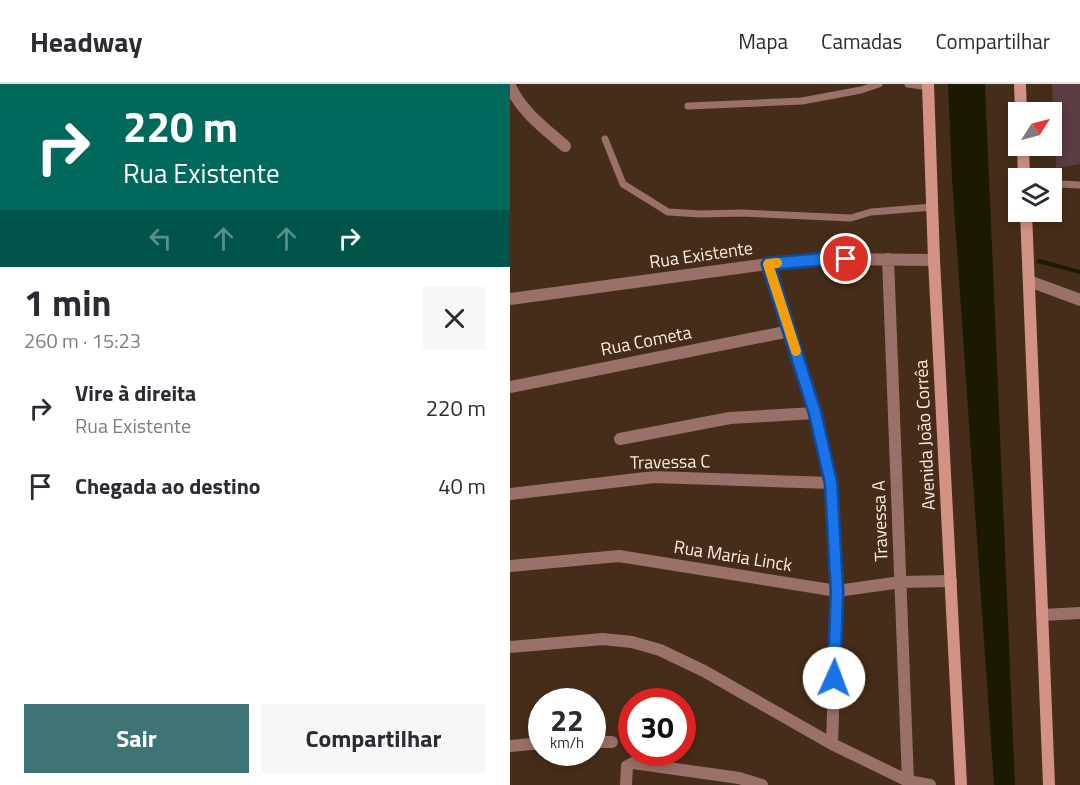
<!DOCTYPE html>
<html lang="pt">
<head>
<meta charset="utf-8">
<style>
	body { margin:0; font-family:"Titillium Web",sans-serif; background:#f7f7f7; color:#2b2b33; height:100vh; display:flex; flex-direction:column; font-size:22px; white-space:nowrap }
	* { box-sizing:border-box; margin:0 }
	p { font-size:20px; color:#7c7c81 }
	.icon { flex:none; width:33px; height:33px; fill:none; stroke:currentColor; stroke-width:2; stroke-linecap:round; stroke-linejoin:round }
	.map { position:relative; flex:1; overflow:hidden }
	.sheet { display:flex; flex-direction:column; background:#fff; width:510px }
	.sheet>* { flex:none }
	.guide { background:#00695c; color:#fff; overflow:hidden }
	.needle { width:39px; rotate:54deg }
	.buttons { position:absolute; left:498px; top:18px; display:grid; gap:12px }
	.buttons a { display:grid; place-items:center; width:54px; height:54px; border-radius:0px; background:#fff; box-shadow:0 3px 9px #0003; font-size:30px }
	.speed { position:absolute; left:18px; top:604px; display:flex; gap:12px; font-size:30px; font-weight:700; text-align:center }
	.speed>* { display:grid; place-content:center; width:78px; height:78px; border-radius:50%; background:#fff; box-shadow:0 3px 9px #0003; line-height:1 }
	.speed small { font-size:15px; font-weight:400 }
	.speed .limit { border:9px solid #d22; background:#fff; color:#111 }
	.pin { position:absolute; display:grid; place-items:center; width:51px; height:51px; color:#fff; margin:-26px; border:3px solid #fff; border-radius:50%; box-shadow:0 2px 6px #0007 }
	.me { position:absolute; width:66px; margin:-33px; rotate:2deg; stroke-linejoin:round; filter:drop-shadow(0 0 4px #0008) }
	.turn { display:flex; align-items:center; gap:21px; height:126px; padding:0 24px; font-size:27px }
	.turn .icon { width:78px; height:78px; stroke-width:2.5 }
	.turn b { display:block; font-size:42px; line-height:51px }
	.lanes { display:flex; align-items:center; height:57px; padding:0 24px; background:#0003; justify-content:center; gap:30px; direction:ltr }
	.lanes .off { opacity:.35 }
	.round { display:grid; place-items:center; flex:none; width:63px; height:63px; border-radius:0px; background:#f7f7f7 }
	.head { display:flex; align-items:center; justify-content:space-between; height:102px; padding:0 24px }
	h1 { font-size:36px; font-weight:700; line-height:45px }
	.cta { display:flex; gap:12px; margin-top:auto; padding:12px 24px }
	.cta a { flex:1; height:69px; border-radius:0px; background:#3e7473; color:#fff; font-size:24px; font-weight:700; line-height:69px; text-align:center }
	.cta a+a { background:#f7f7f7; color:#2b2b33 }
	ul { padding:0; list-style:none }
	li { display:flex; align-items:center; gap:18px; height:78px; padding:0 24px }
	li div { flex:1 }
	li b { display:block; font-size:22px }
	li em { font-style:normal }
	header { display:flex; align-items:center; gap:36px; box-sizing:border-box; height:84px; padding:0 30px; background:#fff; border-bottom:2px solid #e1e1e2 }
	header strong { font-size:28px }
	nav { display:flex; gap:33px; margin-inline-start:auto; font-size:21px }
	main { display:flex; flex:1; min-height:0 }
	.map>svg:first-child { display:block }
	.green { fill:#5b3c43 }
	.water { fill:#1b1a00 }
	.lines { fill:none; stroke-linecap:round; stroke-linejoin:round }
	.stream { stroke:#1b1a00; stroke-width:4 }
	.service { stroke:#9a7068; stroke-width:7 }
	.minor { stroke:#9a7068; stroke-width:12 }
	.secondary { stroke:#d49185; stroke-width:12 }
	.route-casing { stroke:#114b97; stroke-width:15 }
	.route { stroke:#1a73e8; stroke-width:10 }
	.slow { stroke:#f59e0b; stroke-width:10 }
	.labels { text-anchor:middle; stroke-width:6; stroke-linejoin:round; paint-order:stroke }
	.street-label { font-size:18px; fill:#fcebe0; stroke:#462d19 }
</style>
</head>
<body>
<header>
<strong>Headway</strong>
<nav><a>Mapa</a><a>Camadas</a><a>Compartilhar</a></nav>
</header>
<main>
<section class="sheet">
<div class="guide">
<div class="turn"><svg class="icon" aria-label="right" viewBox="0 0 24 24"><path d="M7 20v-9h11M14 6l5 5-5 5"/></svg><div><b>220 m</b>Rua Existente</div></div>
<div class="lanes"><svg class="icon off" aria-label="left" viewBox="0 0 24 24"><path d="M17 20v-9H6M10 6l-5 5 5 5"/></svg><svg class="icon off" aria-label="ahead" viewBox="0 0 24 24"><path d="M12 20V5M6 11l6-6 6 6"/></svg><svg class="icon off" aria-label="ahead" viewBox="0 0 24 24"><path d="M12 20V5M6 11l6-6 6 6"/></svg><svg class="icon" aria-label="right" viewBox="0 0 24 24"><path d="M7 20v-9h11M14 6l5 5-5 5"/></svg></div>
</div>
<div class="head"><div><h1>1 min</h1><p>260 m · 15:23</p></div><a class="round"><svg class="icon" aria-label="close" viewBox="0 0 24 24"><path d="M6 6l12 12M18 6L6 18"/></svg></a></div>
<ul>
<li><svg class="icon" aria-label="right" viewBox="0 0 24 24"><path d="M7 20v-9h11M14 6l5 5-5 5"/></svg><div><b>Vire à direita</b><p>Rua Existente</p></div><em>220 m</em></li>
<li><svg class="icon" aria-label="arrive" viewBox="0 0 24 24"><path d="M6 21V4h12l-3 4 3 4H6"/></svg><div><b>Chegada ao destino</b></div><em>40 m</em></li>
</ul>
<div class="cta"><a>Sair</a><a>Compartilhar</a></div>
</section>
<div class="map">
<svg width="570" height="701" viewBox="0 0 570 701">
	<rect width="100%" height="100%" fill="#462d19"/>
	<path class="green" d="M 542,0 L 570,0 L 570,80 L 546,84 Z"/>
	<path class="water" d="M 438,0 L 475,0 L 505,701 L 484,701 L 442,94 Z"/>
	<g class="lines">
		<path class="stream" d="M 529,177 L 570,188"/>
		<path class="service" d="M 398,0 L 419,3
			M 178,22 L 292,17 L 351,6 L 369,0
			M 95,55 L 113,100 L 158,128 L 190,130 L 231,129 L 341,134 L 361,128 L 423,123
			M 542,102 L 550,100 L 570,101"/>
		<path class="minor" d="M 0,2 C 12,28 34,44 55,62
			M 378,175 L 398,697
			M 258,180 L 305,329 L 321,399 L 327,507 L 322,660
			M 519,197 L 570,216
			M 0,215 L 258,180 L 315,175 L 424,176
			M 0,303 L 280,247
			M 110,355 L 220,334 L 305,329
			M 0,410 L 144,393 L 321,399
			M 0,482 L 109,472 L 327,507 L 391,498 L 441,497
			M 532,531 L 570,529
			M 0,563 L 93,555 L 122,558 L 150,566 L 194,587 L 322,660 L 398,697 L 420,701
			M 82,658 L 102,658
			M 0,662 L 32,659
			M 116,701 L 117,682 L 123,679 L 229,694 L 252,701"/>
		<path class="secondary" d="M 418,0 L 424,176 L 451,701
			M 510,0 L 511,28
			M 513,62 L 514,94
			M 516,128 L 539,701"/>
	</g>
	<g class="lines">
		<g class="route-casing">
			<path id="route" d="M 324,594 L 327,507 L 321,399 L 305,329 L 258,180 L 315,175 L 336,175"/>
		</g>
		<use href="#route" class="route"/>
		<path class="slow" d="M 267,179 L 258,180 L 286,267"/>
	</g>
	<g class="labels">
		<g class="street-label">
			<text transform="translate(191 171) rotate(-8)" y="6">Rua Existente</text>
			<text transform="translate(136 257) rotate(-11)" y="6">Rua Cometa</text>
			<text transform="translate(415 351) rotate(-93)" y="6">Avenida João Corrêa</text>
			<text transform="translate(160 378) rotate(-1)" y="6">Travessa C</text>
			<text transform="translate(370 437) rotate(-92)" y="6">Travessa A</text>
			<text transform="translate(223 472) rotate(9)" y="6">Rua Maria Linck</text>
		</g>
	</g>
</svg>
<div class="buttons">
<a><svg class="needle" viewBox="-14 -14 28 28"><path d="M0-13l5 13h-10z" fill="#e53935"/><path d="M0 13l5-13h-10z" fill="#7c7c81"/></svg></a>
<a><svg class="icon" aria-label="layers" viewBox="0 0 24 24"><path d="M12 4l9 5-9 5-9-5zM3 14l9 5 9-5"/></svg></a>
</div>
<div class="speed"><div>22<small>km/h</small></div><div class="limit">30</div></div>
<div class="pin" style="left:336px;top:175px;background:#d93025"><svg class="icon" aria-label="arrive" viewBox="0 0 24 24"><path d="M6 21V4h12l-3 4 3 4H6"/></svg></div>
<svg class="me" style="left:324px;top:594px" viewBox="-20 -20 40 40"><circle r="19" fill="#fff"/><path d="M0-13L10 11 0 6-10 11z" fill="#1a73e8"/></svg>
</div>
</main>
</body>
</html>
